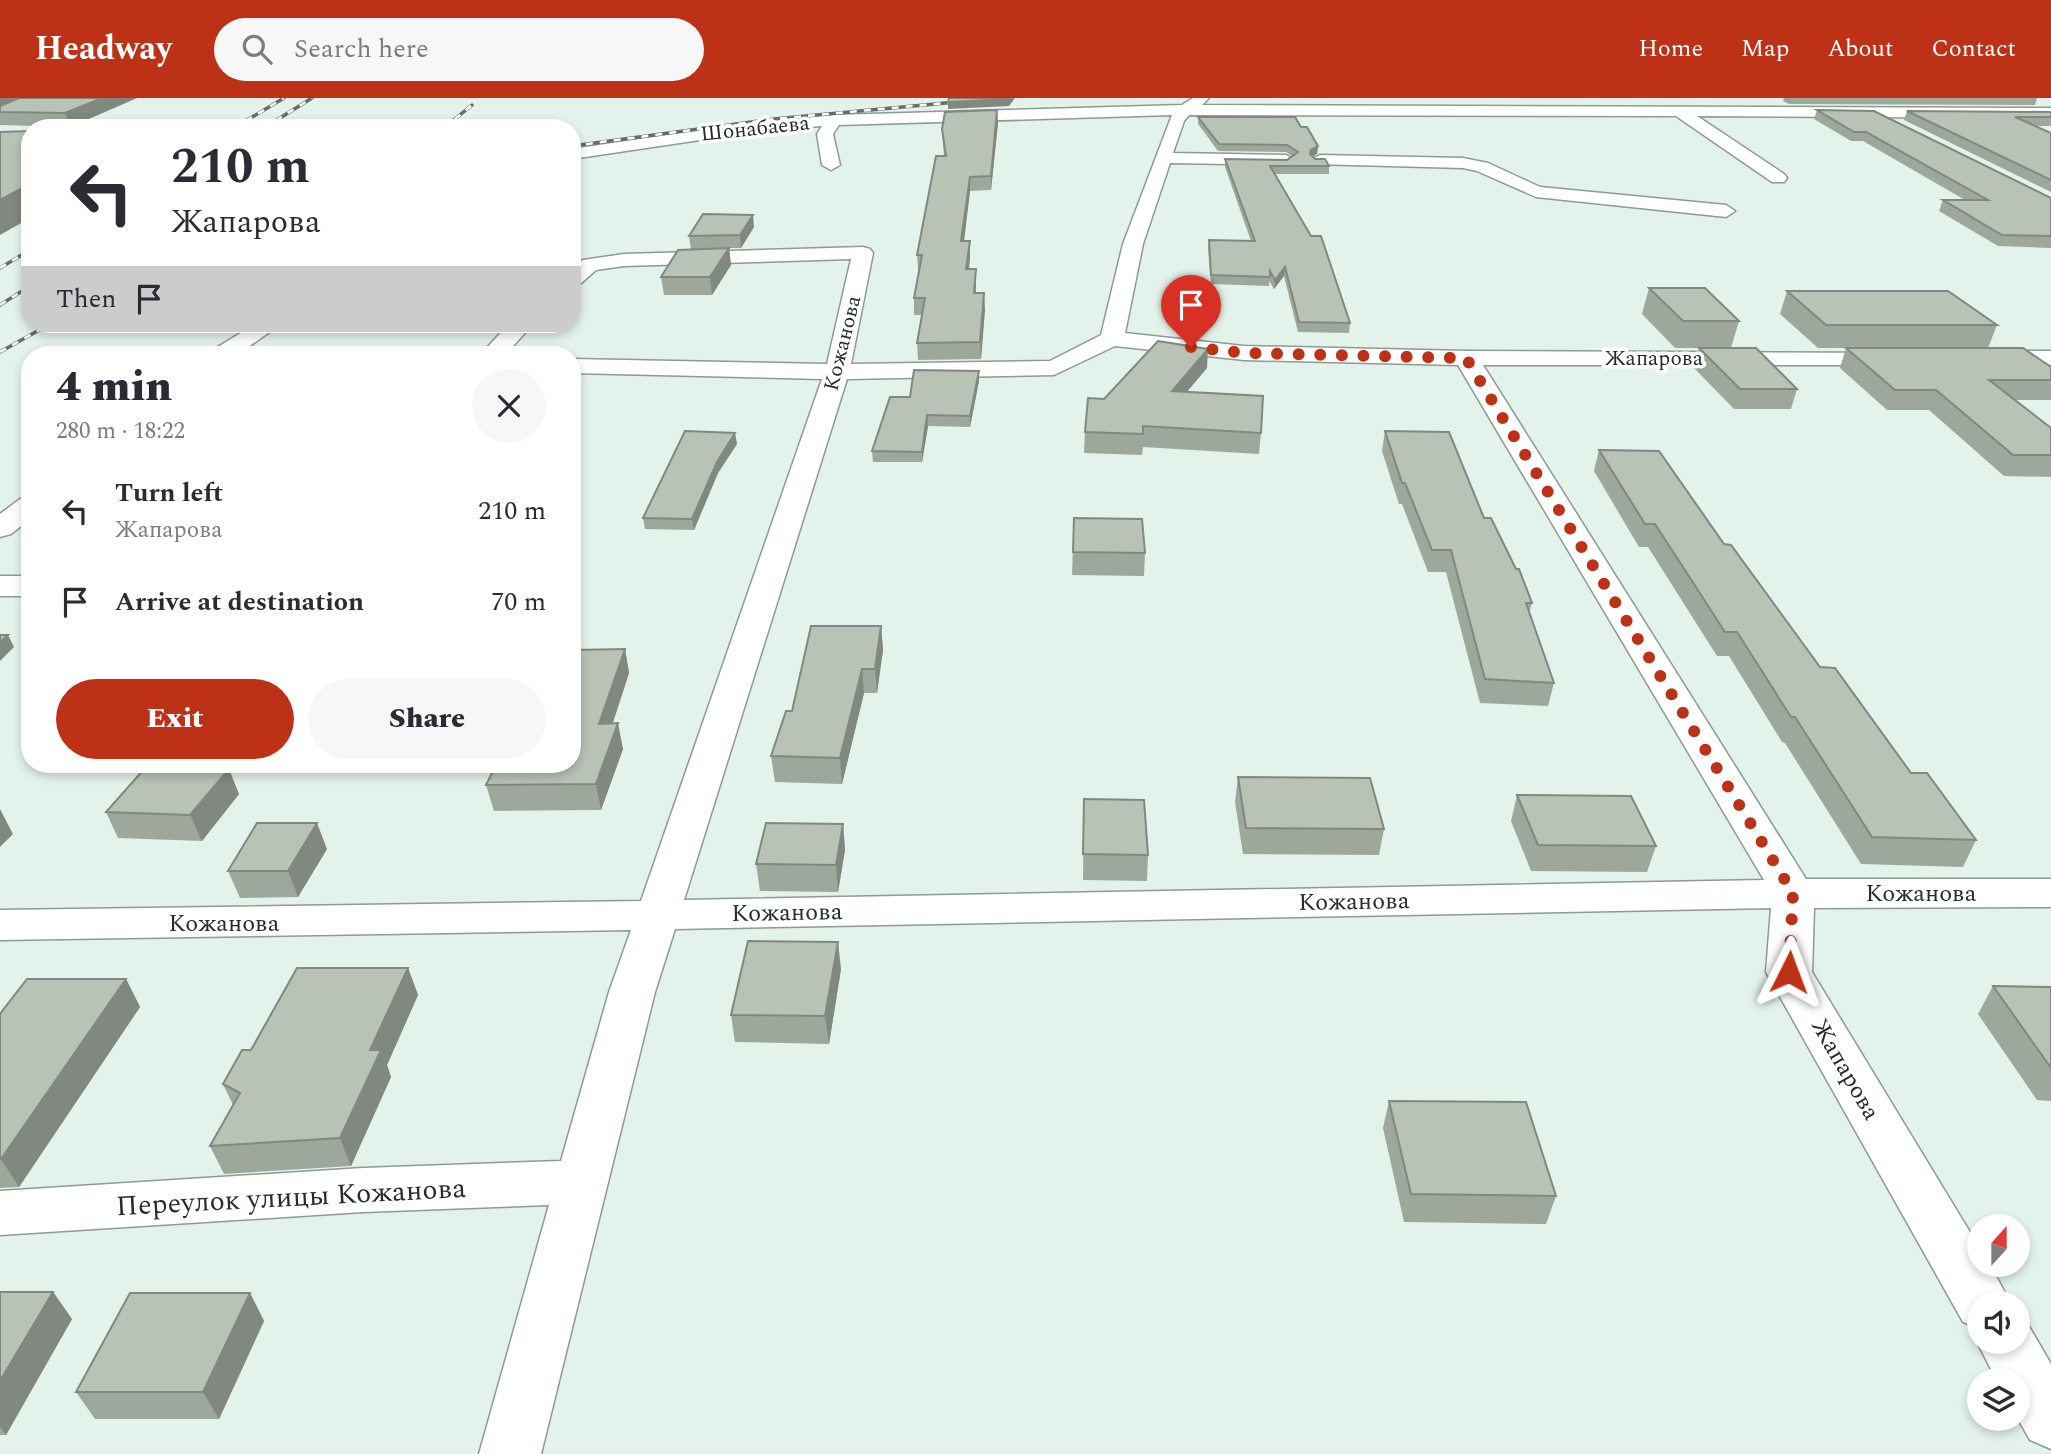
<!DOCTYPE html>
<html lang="en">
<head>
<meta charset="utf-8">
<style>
	body { margin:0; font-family:Spectral,serif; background:#f7f7f7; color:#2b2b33; height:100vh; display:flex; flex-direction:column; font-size:26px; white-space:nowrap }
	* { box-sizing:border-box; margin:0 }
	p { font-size:23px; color:#7c7c81 }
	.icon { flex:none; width:38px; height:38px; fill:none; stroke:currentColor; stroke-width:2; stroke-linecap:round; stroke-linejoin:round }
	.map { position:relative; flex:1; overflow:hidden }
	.details { position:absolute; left:21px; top:248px; width:560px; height:427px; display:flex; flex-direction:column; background:#fff; border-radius:28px; box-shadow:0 4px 10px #0003 }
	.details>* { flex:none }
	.top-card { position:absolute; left:21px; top:21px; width:560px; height:214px; border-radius:28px; box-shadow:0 4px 10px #0003; background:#fff; color:#2b2b33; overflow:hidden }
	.needle { width:46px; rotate:21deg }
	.fabs { position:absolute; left:1967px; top:1116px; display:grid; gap:14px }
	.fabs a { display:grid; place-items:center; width:63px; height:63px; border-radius:50%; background:#fff; box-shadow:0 4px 10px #0003; font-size:35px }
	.pin { position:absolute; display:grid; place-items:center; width:60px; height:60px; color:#fff; margin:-72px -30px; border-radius:50% 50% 50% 0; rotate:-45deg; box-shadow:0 0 7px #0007 }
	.pin .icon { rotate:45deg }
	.me { position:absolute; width:77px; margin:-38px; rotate:3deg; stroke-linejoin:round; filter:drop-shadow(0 0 5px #0008) }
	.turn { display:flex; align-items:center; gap:24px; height:147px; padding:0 35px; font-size:32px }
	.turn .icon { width:91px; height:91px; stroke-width:2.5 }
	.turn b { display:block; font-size:49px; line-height:60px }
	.then { display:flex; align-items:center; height:66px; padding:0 35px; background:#0003; gap:14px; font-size:26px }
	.round { display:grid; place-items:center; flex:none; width:74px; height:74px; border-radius:37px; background:#f7f7f7 }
	.headline { display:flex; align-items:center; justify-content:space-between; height:119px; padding:0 35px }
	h1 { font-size:42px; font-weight:800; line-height:52px }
	.cta { display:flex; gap:14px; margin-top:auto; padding:14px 35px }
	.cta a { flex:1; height:80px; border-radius:42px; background:#bd3217; color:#fff; font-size:28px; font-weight:800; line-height:80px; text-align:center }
	.cta a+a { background:#f7f7f7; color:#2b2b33 }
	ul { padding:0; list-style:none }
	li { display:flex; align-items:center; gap:21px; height:91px; padding:0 35px }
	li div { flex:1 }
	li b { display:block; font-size:26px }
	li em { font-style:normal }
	header { display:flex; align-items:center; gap:42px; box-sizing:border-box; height:98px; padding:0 35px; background:#bd3217; color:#fff }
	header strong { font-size:33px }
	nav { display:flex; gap:38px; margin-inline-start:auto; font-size:24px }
	.search { width:490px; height:63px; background:#f7f7f7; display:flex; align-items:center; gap:18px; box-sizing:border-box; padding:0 24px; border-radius:38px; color:#7c7c81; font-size:26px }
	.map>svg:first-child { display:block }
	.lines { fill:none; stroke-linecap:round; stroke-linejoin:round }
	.minor-casing { stroke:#8c9b93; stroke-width:3 }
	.minor { fill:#fff; fill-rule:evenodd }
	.rail-casing { stroke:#646d69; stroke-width:3.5 }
	.rail { stroke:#fff; stroke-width:2.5; stroke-dasharray:7; stroke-linecap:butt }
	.wall { fill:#9ea79c }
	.shaded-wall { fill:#81887f }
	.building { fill:#b8c2b5; stroke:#81887f; stroke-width:2 }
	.route { stroke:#bd3217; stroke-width:12; stroke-dasharray:0 21.6 }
	.labels { text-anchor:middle; stroke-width:7; stroke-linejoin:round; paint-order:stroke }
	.far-street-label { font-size:21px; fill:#262c29; stroke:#fff }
	.street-label { font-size:24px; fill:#262c29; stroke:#fff }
	.near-street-label { font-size:28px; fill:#262c29; stroke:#fff }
</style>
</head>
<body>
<header>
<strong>Headway</strong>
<div class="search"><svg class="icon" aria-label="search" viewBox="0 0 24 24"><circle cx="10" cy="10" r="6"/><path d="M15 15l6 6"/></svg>Search here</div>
<nav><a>Home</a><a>Map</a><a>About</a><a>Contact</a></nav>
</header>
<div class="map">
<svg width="2051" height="1356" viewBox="0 0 2051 1356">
	<rect width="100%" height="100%" fill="#e3f3eb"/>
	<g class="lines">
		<g class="minor-casing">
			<path id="minor" d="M 1193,0 L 1209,0 L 1202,7 L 2051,10 L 2051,20 L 1697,18 L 1784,76 L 1787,80 L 1784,84 L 1772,84 L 1676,18 L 1189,17 L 1184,23 L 1173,55 L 1286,57 L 1295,62 L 1286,67 L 1170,65 L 1143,146 L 1125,235 L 1244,248 L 1466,253 L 1905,255 L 1909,260 L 1905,265 L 1897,267 L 1483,267 L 1806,781 L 2051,781 L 2051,809 L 1814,810 L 1812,874 L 1979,1149 L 1979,1167 L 1990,1167 L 2011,1206 L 1979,1206 L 1979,1230 L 1963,1224 L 1766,874 L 1771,810 L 675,831 L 655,894 L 541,1356 L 479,1356 L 549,1107 L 363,1114 L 0,1137 L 0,1093 L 363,1070 L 561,1063 L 609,894 L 631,832 L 0,842 L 0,812 L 641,803 L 822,281 L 572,275 L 572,261 L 827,266 L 851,161 L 624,168 L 596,172 L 580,186 L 572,187 L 572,170 L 583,162 L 624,156 L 863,149 L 870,151 L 873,155 L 851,266 L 1050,263 L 1101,237 L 1123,146 L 1172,17 L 839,27 L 833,36 L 840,67 L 831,72 L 822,67 L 817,36 L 822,28 L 768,32 L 572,61 L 572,51 L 768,22 L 834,17 L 1182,7 ZM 1115,248 L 1244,262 L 1458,267 L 1764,782 L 684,802 L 847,281 L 1054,277 Z
				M 1320,57 L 1463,60 L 1488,65 L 1540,89 L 1726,107 L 1735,113 L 1726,119 L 1536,99 L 1477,73 L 1463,70 L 1314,66 L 1311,62 Z
				M 255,226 L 281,226 L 237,257 L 209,257 L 213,252 Z
				M 509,226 L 533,226 L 505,257 L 480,257 Z
				M 1985,253 L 2051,253 L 2051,267 L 1977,265 L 1973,260 L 1977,255 Z
				M 30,398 L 30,421 L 11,436 L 0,439 L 0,416 L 20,401 Z
				M 0,478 L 30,478 L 30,498 L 0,498 Z
				M 2018,1222 L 2027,1225 L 2051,1266 L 2051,1351 L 2030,1342 L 2018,1321 L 2018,1283 L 1997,1283 L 1977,1244 L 1979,1239 L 1979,1244 L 2018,1244 Z"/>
		</g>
		<use href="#minor" class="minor"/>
		<g class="rail-casing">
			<path id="rail" d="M 234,30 L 284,0
				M 264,30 L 312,0
				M 444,30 L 472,7
				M 572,48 L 774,21 L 967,3
				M 0,170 L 30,152
				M 0,207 L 30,188
				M 0,254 L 50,226"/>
		</g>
		<use href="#rail" class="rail"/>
	</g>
	<path class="wall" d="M 0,0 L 137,0 L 70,29 L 0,27 Z
		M 1784,0 L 2037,0 L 2035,7 L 1789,6 L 1783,3 Z
		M 1817,12 L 2051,100 L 2051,150 L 1998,148 L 1939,113 L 1943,102 L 1965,102 L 1863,43 L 1851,43 L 1814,21 Z
		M 1907,13 L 2051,14 L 2051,28 L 2035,28 L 2051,35 L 2051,94 L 1904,22 Z
		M 1198,19 L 1301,29 L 1318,48 L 1317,56 L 1312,58 L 1315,61 L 1329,68 L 1329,76 L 1275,76 L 1350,225 L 1349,235 L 1298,234 L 1284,178 L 1274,191 L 1269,183 L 1269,188 L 1211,186 L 1208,150 L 1209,142 L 1251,143 L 1225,69 L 1225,61 L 1287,62 L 1292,58 L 1286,54 L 1218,53 L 1198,26 Z
		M 998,25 L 991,92 L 970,93 L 964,143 L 970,159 L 969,171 L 976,187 L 976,195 L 985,211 L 981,261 L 918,262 L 917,245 L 922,217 L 914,217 L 914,200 L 919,173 L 918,172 L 917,157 L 944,58 L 942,31 Z
		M 754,129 L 741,150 L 729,150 L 731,167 L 712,197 L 664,197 L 661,179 L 691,151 L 689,138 Z
		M 1649,190 L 1739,223 L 1731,250 L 1797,291 L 1791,311 L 1734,311 L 1694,270 L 1699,250 L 1675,250 L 1642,216 Z
		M 1787,193 L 1997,227 L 1988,250 L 2051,269 L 2051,302 L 2015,302 L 2051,330 L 2051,379 L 2004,378 L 1929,312 L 1887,312 L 1840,270 L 1846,250 L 1818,250 L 1780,216 Z
		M 1207,270 L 1187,294 L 1261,335 L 1259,356 L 1143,349 L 1142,357 L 1084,355 L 1085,334 L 1104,301 Z
		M 979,283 L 970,329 L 928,328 L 922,364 L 873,364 L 872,353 L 910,299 Z
		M 1385,333 L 1484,420 L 1532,505 L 1529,515 L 1554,585 L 1548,608 L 1480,605 L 1446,474 L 1428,474 L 1402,406 L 1399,406 L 1382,353 Z
		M 737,346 L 718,375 L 694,432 L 645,431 L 643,420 Z
		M 1599,352 L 1724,446 L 1820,569 L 1911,675 L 1976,742 L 1963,769 L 1861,766 L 1785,645 L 1782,644 L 1729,558 L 1717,558 L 1648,449 L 1639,449 L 1594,373 Z
		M 1074,420 L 1145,455 L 1144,478 L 1072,477 Z
		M 881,528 L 883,552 L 877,595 L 864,595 L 842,686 L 775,684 L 771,658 L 792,613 Z
		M 625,551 L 629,575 L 613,625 L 623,651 L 601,712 L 494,713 L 486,687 Z
		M 1238,679 L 1384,731 L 1379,757 L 1243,756 L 1235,704 Z
		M 239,696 L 202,743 L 118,740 L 106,714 Z
		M 1517,697 L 1656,748 L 1647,774 L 1531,773 L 1511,723 Z
		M 1084,701 L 1148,757 L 1147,783 L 1083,782 Z
		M 843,726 L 845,752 L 838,794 L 760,793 L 756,766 Z
		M 327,751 L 298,799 L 240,800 L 228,773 Z
		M 408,870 L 418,897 L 387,967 L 391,979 L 351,1068 L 224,1076 L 210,1048 L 233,1007 L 223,986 L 251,952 Z
		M 841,871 L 829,946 L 735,944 L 731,917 Z
		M 126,881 L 140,909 L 19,1089 L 0,1090 L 0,916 Z
		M 1993,888 L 2051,889 L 2051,1003 L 2037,1002 L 1978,916 Z
		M 1389,1003 L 1556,1098 L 1546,1126 L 1404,1124 L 1383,1030 Z
		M 0,1194 L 53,1194 L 72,1221 L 6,1337 L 0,1337 Z
		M 250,1195 L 264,1223 L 219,1321 L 95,1321 L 76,1294 Z"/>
	<path class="shaded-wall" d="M 0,0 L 21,0 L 0,9 Z
		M 102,0 L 137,0 L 70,29 L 65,15 Z
		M 1015,0 L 1009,8 L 948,11 L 948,4 Z
		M 997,12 L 998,25 L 991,92 L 991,78 Z
		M 1318,48 L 1317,56 L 1310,60 L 1311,52 Z
		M 970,79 L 970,93 L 962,159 L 961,143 Z
		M 30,86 L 30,120 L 0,137 L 0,102 Z
		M 753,117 L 754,129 L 741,150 L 740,137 Z
		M 970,143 L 970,159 L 967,187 L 966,171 Z
		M 729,150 L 731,167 L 712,197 L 710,179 Z
		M 1285,169 L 1284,178 L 1274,191 L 1275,182 Z
		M 976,171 L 976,187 L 974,211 L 974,195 Z
		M 984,195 L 985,211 L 981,261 L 980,244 Z
		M 1208,251 L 1207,270 L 1170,313 L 1172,293 Z
		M 979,273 L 979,283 L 970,329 L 970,318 Z
		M 927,317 L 928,328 L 922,364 L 922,354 Z
		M 735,335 L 737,346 L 718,375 L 694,432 L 692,421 L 717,364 Z
		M 881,528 L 883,552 L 877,595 L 875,571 Z
		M 8,537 L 14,549 L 0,563 L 0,544 Z
		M 625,551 L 629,575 L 604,651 L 599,626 Z
		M 862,571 L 864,595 L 842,686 L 840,660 Z
		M 618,625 L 623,651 L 601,712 L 596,686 Z
		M 229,671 L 239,696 L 202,743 L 190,717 Z
		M 0,711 L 13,736 L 0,749 Z
		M 317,725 L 327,751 L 298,799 L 288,773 Z
		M 843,726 L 845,752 L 838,794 L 836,767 Z
		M 838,844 L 841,871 L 829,946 L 825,918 Z
		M 408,870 L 418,897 L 387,967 L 391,979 L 351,1068 L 340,1040 L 370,952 Z
		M 126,881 L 140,909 L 19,1089 L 1,1061 Z
		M 53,1194 L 72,1221 L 6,1337 L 0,1329 L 0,1283 Z
		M 250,1195 L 264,1223 L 219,1321 L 203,1294 Z"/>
	<path class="building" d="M 19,0 L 102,0 L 65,15 L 0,14 L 0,8 Z
		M 949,0 L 1010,0 L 1009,1 L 948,4 Z
		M 997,12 L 991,78 L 970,79 L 961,143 L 970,143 L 966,171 L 976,171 L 974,195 L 984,195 L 980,244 L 917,245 L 925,200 L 914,200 L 922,157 L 917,157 L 936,58 L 946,58 L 942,31 L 945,14 Z
		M 1817,12 L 1874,13 L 2051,100 L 2051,138 L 2002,137 L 1943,102 L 1988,102 L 1866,34 L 1854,34 Z
		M 1907,13 L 2051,14 L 2051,19 L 2015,19 L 2051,35 L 2051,82 Z
		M 1198,19 L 1295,19 L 1301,29 L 1307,29 L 1318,48 L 1311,52 L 1310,56 L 1315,61 L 1325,61 L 1329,68 L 1270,68 L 1311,138 L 1321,138 L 1350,225 L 1299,224 L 1285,169 L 1275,182 L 1270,173 L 1270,179 L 1211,177 L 1209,142 L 1255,143 L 1225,61 L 1287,62 L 1298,54 L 1287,47 L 1219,46 Z
		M 30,33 L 30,86 L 0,102 L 0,34 Z
		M 703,116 L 753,117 L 740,137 L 689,138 Z
		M 729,150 L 710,179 L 661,179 L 678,152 Z
		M 1649,190 L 1705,190 L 1739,223 L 1683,223 Z
		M 1787,193 L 1948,193 L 1997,227 L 1826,227 Z
		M 1158,243 L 1208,251 L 1172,293 L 1263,298 L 1261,335 L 1143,328 L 1143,336 L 1085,334 L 1088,300 L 1104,301 Z
		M 1699,250 L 1756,250 L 1797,291 L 1740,291 Z
		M 1846,250 L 2023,250 L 2051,269 L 2051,282 L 1989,282 L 2051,330 L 2051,357 L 2013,357 L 1936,292 L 1895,292 Z
		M 914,272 L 979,273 L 970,318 L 927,317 L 922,354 L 872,353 L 890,299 L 910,299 Z
		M 685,333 L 735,335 L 717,364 L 692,421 L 643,420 Z
		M 1385,333 L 1449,334 L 1484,420 L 1491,420 L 1516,471 L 1519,471 L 1532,505 L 1526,505 L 1554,585 L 1485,581 L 1451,452 L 1432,452 L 1405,385 L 1402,385 Z
		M 1599,352 L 1659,353 L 1724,446 L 1731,447 L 1820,569 L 1835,570 L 1911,675 L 1927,675 L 1976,742 L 1872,739 L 1795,619 L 1791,619 L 1737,534 L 1725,534 L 1655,426 L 1645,426 Z
		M 1074,420 L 1142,421 L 1145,455 L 1073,454 Z
		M 811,528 L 881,528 L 875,571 L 862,571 L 840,660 L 771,658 L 786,613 L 792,613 Z
		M 0,537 L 8,537 L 0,544 Z
		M 625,551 L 599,626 L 618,625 L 596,686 L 486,687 L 496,667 L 572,667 L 572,552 Z
		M 145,670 L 229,671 L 190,717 L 106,714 Z
		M 1238,679 L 1370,680 L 1384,731 L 1246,730 Z
		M 1517,697 L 1631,698 L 1656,748 L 1538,747 Z
		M 1084,701 L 1144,702 L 1148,757 L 1083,756 Z
		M 257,725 L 317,725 L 288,773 L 228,773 Z
		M 766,725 L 843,726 L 836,767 L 756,766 Z
		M 748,843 L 838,844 L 825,918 L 731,917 Z
		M 297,870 L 408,870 L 370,952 L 381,952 L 340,1040 L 210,1048 L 240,995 L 223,986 L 242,952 L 251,952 Z
		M 27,881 L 126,881 L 1,1061 L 0,1061 L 0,916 Z
		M 1993,888 L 2051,889 L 2051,970 Z
		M 1389,1003 L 1526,1004 L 1556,1098 L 1411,1096 Z
		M 0,1194 L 53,1194 L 0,1283 Z
		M 130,1195 L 250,1195 L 203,1294 L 76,1294 Z"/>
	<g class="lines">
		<path class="route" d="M 1191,249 L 1244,255 L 1466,260 L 1793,795 L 1789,874"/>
	</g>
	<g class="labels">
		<g class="far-street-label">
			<text transform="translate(755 30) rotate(-6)" y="7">Шонабаева</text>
			<text transform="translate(842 245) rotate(-76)" y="7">Кожанова</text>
			<text x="1654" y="267">Жапарова</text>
		</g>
		<g class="street-label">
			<text x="1921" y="803">Кожанова</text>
			<text transform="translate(1354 803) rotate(-1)" y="8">Кожанова</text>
			<text transform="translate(787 814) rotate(-1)" y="8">Кожанова</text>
			<text x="224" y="833">Кожанова</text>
			<text transform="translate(1846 971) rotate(60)" y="8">Жапарова</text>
		</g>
		<g class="near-street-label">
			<text transform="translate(291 1098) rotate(-3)" y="10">Переулок улицы Кожанова</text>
		</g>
	</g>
</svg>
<div class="fabs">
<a><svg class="needle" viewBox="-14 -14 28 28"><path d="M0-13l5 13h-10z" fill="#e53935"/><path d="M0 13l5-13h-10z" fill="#7c7c81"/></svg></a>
<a><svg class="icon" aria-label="sound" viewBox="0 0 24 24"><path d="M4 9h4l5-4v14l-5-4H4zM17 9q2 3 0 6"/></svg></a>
<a><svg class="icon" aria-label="layers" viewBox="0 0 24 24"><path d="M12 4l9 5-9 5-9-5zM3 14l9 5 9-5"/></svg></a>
</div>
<div class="pin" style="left:1191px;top:249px;background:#d93025"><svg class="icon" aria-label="arrive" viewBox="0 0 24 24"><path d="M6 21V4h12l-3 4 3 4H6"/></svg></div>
<svg class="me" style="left:1789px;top:874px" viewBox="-20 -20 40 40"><path d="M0-17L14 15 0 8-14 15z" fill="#bd3217" stroke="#fff" stroke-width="4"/></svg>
<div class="top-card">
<div class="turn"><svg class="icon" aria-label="left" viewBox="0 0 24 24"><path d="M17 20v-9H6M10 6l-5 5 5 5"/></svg><div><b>210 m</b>Жапарова</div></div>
<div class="then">Then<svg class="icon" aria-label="arrive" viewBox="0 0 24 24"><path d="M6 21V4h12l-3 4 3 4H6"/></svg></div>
</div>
<section class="details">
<div class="headline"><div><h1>4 min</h1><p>280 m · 18:22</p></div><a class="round"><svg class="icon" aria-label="close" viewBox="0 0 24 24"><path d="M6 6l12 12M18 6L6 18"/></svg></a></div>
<ul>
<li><svg class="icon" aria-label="left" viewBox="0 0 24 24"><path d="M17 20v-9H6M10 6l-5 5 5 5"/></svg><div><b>Turn left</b><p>Жапарова</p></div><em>210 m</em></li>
<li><svg class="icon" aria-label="arrive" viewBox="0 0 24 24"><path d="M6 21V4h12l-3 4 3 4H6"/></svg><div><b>Arrive at destination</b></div><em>70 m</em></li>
</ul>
<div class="cta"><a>Exit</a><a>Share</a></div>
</section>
</div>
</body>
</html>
